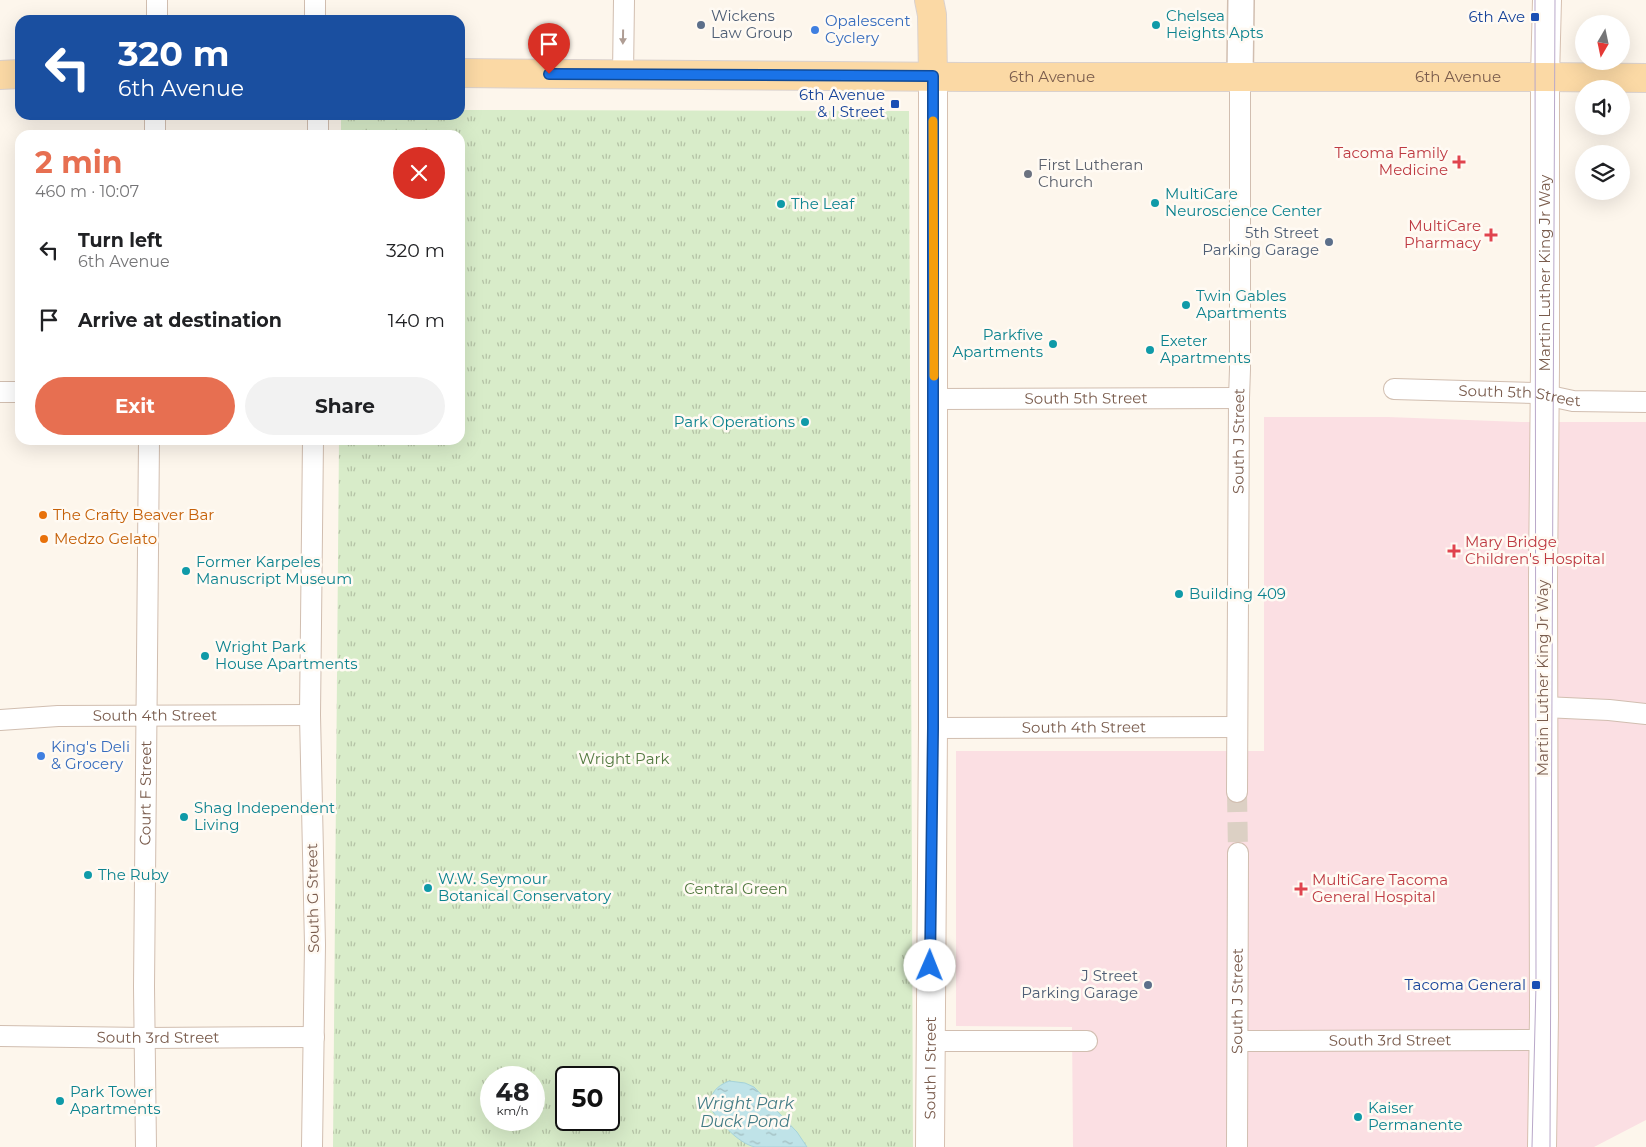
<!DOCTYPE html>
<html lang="en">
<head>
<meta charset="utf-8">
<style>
	body { margin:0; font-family:Montserrat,sans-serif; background:#f2f2f2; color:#202124; height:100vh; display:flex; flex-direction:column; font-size:19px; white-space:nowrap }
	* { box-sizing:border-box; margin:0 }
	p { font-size:16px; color:#757577 }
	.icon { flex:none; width:28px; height:28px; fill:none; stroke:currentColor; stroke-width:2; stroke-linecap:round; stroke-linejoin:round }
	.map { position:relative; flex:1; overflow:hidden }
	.details { position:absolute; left:15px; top:130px; width:450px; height:315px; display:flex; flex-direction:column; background:#fff; border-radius:15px; box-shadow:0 5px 20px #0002 }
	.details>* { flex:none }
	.banner { position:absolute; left:15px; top:15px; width:450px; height:105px; border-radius:15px; box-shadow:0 5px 20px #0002; background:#1a4fa0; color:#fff; overflow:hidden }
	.needle { width:32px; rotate:189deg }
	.buttons { position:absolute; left:1575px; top:15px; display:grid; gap:10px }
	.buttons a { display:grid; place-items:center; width:55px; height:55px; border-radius:50%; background:#fff; box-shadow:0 5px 20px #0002; font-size:25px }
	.speed { position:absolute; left:480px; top:1066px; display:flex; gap:10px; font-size:25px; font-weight:700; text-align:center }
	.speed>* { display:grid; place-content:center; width:65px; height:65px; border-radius:50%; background:#fff; box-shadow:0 5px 20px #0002; line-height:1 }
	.speed small { font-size:12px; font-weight:400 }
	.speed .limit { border:2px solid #111; border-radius:8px; background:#fff; color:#111 }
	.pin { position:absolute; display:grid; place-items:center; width:42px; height:42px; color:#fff; margin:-51px -21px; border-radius:50% 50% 50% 0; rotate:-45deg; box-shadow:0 0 5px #0007 }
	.pin .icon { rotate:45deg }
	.me { position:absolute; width:55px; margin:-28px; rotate:1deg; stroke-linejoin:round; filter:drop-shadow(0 0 4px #0008) }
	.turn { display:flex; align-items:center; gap:18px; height:105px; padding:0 20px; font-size:22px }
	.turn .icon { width:65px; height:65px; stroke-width:2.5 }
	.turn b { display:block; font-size:35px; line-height:42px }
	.round { display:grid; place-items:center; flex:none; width:52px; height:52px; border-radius:26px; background:#f2f2f2 }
	.overview { display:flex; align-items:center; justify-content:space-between; height:85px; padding:0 20px }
	h1 { font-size:30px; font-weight:700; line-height:38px; color:#e76f51 }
	.action { display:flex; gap:10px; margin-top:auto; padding:10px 20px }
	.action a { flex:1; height:58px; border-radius:30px; background:#e76f51; color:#fff; font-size:20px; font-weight:700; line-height:58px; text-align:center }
	.action a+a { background:#f2f2f2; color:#202124 }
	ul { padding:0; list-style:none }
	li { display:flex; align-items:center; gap:15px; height:70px; padding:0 20px }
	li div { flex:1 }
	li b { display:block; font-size:19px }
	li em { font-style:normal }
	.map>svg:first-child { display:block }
	.medical { fill:#fbdfe3 }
	.park { fill:url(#park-tufts); fill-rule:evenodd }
	.water { fill:url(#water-ripples); stroke:#a5d3da }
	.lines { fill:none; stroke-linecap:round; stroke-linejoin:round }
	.minor-tunnel { stroke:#dcd0c4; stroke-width:20; stroke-dasharray:20 10; stroke-linecap:butt }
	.minor-casing { stroke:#d1beb0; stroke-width:22 }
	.tertiary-casing { stroke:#d1beb0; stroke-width:28 }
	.secondary-casing { stroke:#d6c0b0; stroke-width:30 }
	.primary-casing { stroke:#dad1cd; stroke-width:30 }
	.minor { stroke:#fff; stroke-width:20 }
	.tertiary { stroke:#fff; stroke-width:25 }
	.secondary { stroke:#fff; stroke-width:28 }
	.primary { stroke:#fbd9a5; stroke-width:28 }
	.tram { stroke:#b9a8c9; stroke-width:1 }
	.oneway { fill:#af9d94 }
	.route-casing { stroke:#114b97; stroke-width:12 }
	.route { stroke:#1a73e8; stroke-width:9 }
	.slow { stroke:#f59e0b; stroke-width:9 }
	.transit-dot { fill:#1a4fb4; stroke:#fffaf3; stroke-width:2 }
	.service-dot { fill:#5c6f8a; stroke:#fffaf3; stroke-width:2 }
	.culture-dot { fill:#0f9aa8; stroke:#fffaf3; stroke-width:2 }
	.shop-dot { fill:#3f7fe0; stroke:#fffaf3; stroke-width:2 }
	.health-dot { fill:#e0444e; stroke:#fffaf3; stroke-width:2 }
	.worship-dot { fill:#6b7280; stroke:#fffaf3; stroke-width:2 }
	.food-dot { fill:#e8710a; stroke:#fffaf3; stroke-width:2 }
	.labels { text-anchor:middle; stroke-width:5; stroke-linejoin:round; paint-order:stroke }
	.service-label { font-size:15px; fill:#4e5e75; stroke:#fffaf3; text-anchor:end }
	.culture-label { font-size:15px; fill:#0d838f; stroke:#fffaf3; text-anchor:start }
	.transit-label { font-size:15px; fill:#164399; stroke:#fffaf3; text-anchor:end }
	.shop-label { font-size:15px; fill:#366cbe; stroke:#fffaf3; text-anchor:start }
	.street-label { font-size:15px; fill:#7a5c4d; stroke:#fffaf3 }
	.health-label { font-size:15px; fill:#be3a42; stroke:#fffaf3; text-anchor:end }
	.worship-label { font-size:15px; fill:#5b616d; stroke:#fffaf3; text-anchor:start }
	.food-label { font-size:15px; fill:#c56008; stroke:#fffaf3; text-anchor:start }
	.park-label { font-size:15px; fill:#537a41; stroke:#fffaf3 }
	.water-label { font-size:16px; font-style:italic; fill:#437c86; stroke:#fffaf3 }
</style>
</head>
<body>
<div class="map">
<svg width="1646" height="1147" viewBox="0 0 1646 1147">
	<defs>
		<pattern id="park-tufts" width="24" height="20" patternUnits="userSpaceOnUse" patternTransform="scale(1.25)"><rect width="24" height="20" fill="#d8ecc9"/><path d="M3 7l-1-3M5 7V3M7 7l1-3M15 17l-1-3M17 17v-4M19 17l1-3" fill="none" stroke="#b4c2a5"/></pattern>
		<pattern id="water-ripples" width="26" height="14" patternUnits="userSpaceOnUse" patternTransform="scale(1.25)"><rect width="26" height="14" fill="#bfe3e8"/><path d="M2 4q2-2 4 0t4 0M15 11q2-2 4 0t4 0" fill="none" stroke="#a0bbbe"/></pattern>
	</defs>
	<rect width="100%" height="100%" fill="#fdf6ec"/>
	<path class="medical" d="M 1264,417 L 1388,417 L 1521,422 L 1646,422 L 1646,1120 L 1594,1147 L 1073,1147 L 1072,1027 L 956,1026 L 956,751 L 1264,751 Z"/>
	<path class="park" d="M 460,110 L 909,111 L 913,1147 L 333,1147 L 339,440 L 460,440 L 460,135 L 341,135 L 341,115 L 460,115 ZM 491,1078 L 534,1078 L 534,1120 L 491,1120 ZM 566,1078 L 609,1078 L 609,1120 L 566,1120 Z"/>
	<path class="water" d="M 729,1081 L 745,1083 L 754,1087 L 797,1132 L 807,1147 C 793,1147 767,1147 755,1147 C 737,1143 718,1120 709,1106 C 712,1092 715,1087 729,1081 Z"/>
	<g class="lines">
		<path class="minor-tunnel" d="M 1237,792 L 1238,853"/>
		<g class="minor-casing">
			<g id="minor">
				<path d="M 315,0 L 315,20"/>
				<path d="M 157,20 L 157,0"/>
				<path d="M 623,74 L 624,0"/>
				<path d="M 155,135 L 155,115"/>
				<path d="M 318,135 L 318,115"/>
				<path id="s1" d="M 1394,389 L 1536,393 L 1573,401 L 1646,402"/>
				<path d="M 0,392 L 20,392"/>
				<path id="s2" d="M 934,399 L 1239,398"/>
				<path d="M 1544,707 L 1609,710 L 1646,714"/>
				<path id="s3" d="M 0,720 L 58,716 L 310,715"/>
				<path id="s4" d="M 933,728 L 1237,727"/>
				<path id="s5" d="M 1237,792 L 1239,398 L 1240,369 L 1240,77"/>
				<path id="s6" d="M 0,1036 L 145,1038 L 314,1037"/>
				<path d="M 930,1041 L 1087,1041"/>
				<path id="s7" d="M 1238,1041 L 1544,1040"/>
				<path id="s8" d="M 146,1147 L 144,987 L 149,440"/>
				<path d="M 312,1147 L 315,945 L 310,715 L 313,440"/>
				<path id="s9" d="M 1237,1147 L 1238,853"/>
			</g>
		</g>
		<g class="tertiary-casing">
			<path id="tertiary" d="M 1240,77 L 1241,0"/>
		</g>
		<g class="secondary-casing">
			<g id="secondary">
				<path id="s10" d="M 930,1147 L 933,728 L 933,76"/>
				<path id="s11" d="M 1542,1147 L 1544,1016 L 1543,579 L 1545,365 L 1545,77 L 1547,0"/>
			</g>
		</g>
		<g class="primary-casing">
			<g id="primary">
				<path d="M 929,0 L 932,15 L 933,76"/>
				<path id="s12" d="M 460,73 L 965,77 L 1545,77 L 1646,78"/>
				<path d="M 0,75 L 20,74"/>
			</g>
		</g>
		<use href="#minor" class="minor"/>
		<use href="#tertiary" class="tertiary"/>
		<use href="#secondary" class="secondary"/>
		<use href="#primary" class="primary"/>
		<path class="tram" d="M 1532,1147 L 1536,985 L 1535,0
			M 1550,1147 L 1555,0"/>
	</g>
	<defs><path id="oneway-solid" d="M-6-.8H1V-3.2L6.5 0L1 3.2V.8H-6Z" transform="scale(1.25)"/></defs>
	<use class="oneway" href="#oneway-solid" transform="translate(623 37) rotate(91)"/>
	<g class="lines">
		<g class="route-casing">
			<path id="route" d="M 549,74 L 933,76 L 933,728 L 930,966"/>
		</g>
		<use href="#route" class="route"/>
		<path class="slow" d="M 933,121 L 934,376"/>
	</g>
	<g class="transit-dot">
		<rect x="1530" y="12" width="10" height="10" rx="2.5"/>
		<rect x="890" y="99" width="10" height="10" rx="2.5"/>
		<rect x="1531" y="980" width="10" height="10" rx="2.5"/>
	</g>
	<g class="service-dot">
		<circle cx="701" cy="25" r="5"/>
		<circle cx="1329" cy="242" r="5"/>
		<circle cx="1148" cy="985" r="5"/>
	</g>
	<g class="culture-dot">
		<circle cx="1156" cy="25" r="5"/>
		<circle cx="1155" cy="203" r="5"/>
		<circle cx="781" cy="204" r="5"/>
		<circle cx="1186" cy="305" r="5"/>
		<circle cx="1053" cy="344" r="5"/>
		<circle cx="1150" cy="350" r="5"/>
		<circle cx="805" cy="422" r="5"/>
		<circle cx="186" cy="571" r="5"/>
		<circle cx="1179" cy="594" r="5"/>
		<circle cx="205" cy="656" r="5"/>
		<circle cx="184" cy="817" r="5"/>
		<circle cx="88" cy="875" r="5"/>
		<circle cx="428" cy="888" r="5"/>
		<circle cx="60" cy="1101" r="5"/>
		<circle cx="1358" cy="1117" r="5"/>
	</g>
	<g class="shop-dot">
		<circle cx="815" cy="30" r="5"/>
		<circle cx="41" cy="756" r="5"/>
	</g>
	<g class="health-dot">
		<path d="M1456.5 154.5h5v5h5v5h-5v5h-5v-5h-5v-5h5z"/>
		<path d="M1488.5 227.5h5v5h5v5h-5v5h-5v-5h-5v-5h5z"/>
		<path d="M1451.5 543.5h5v5h5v5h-5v5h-5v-5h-5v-5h5z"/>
		<path d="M1298.5 881.5h5v5h5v5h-5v5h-5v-5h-5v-5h5z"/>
	</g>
	<circle class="worship-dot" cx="1028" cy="174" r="5"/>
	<g class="food-dot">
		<circle cx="43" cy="515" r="5"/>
		<circle cx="44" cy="539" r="5"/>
	</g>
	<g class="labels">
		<g class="service-label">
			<text x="711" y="21" text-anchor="start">Wickens<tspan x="711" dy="17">Law Group</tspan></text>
			<text x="1319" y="238">5th Street<tspan x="1319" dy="17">Parking Garage</tspan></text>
			<text x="1138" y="981">J Street<tspan x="1138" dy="17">Parking Garage</tspan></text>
		</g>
		<g class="culture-label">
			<text x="1166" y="21">Chelsea<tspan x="1166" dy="17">Heights Apts</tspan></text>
			<text x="1165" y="199">MultiCare<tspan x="1165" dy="17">Neuroscience Center</tspan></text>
			<text x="791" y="209">The Leaf</text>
			<text x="1196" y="301">Twin Gables<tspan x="1196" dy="17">Apartments</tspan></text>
			<text x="1043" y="340" text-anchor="end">Parkfive<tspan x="1043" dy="17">Apartments</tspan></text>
			<text x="1160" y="346">Exeter<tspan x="1160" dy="17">Apartments</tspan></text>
			<text x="795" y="427" text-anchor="end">Park Operations</text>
			<text x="196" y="567">Former Karpeles<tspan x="196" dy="17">Manuscript Museum</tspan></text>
			<text x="1189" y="599">Building 409</text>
			<text x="215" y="652">Wright Park<tspan x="215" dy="17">House Apartments</tspan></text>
			<text x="194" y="813">Shag Independent<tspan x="194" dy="17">Living</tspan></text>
			<text x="98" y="880">The Ruby</text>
			<text x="438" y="884">W.W. Seymour<tspan x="438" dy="17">Botanical Conservatory</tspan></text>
			<text x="70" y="1097">Park Tower<tspan x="70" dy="17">Apartments</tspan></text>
			<text x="1368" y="1113">Kaiser<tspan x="1368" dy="17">Permanente</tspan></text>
		</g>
		<g class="transit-label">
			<text x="1525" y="22">6th Ave</text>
			<text x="885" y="100">6th Avenue<tspan x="885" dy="17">&amp; I Street</tspan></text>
			<text x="1526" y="990">Tacoma General</text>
		</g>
		<g class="shop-label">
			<text x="825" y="26">Opalescent<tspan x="825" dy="17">Cyclery</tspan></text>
			<text x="51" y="752">King's Deli<tspan x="51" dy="17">&amp; Grocery</tspan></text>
		</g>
		<g class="street-label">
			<text dy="5" stroke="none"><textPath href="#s12" startOffset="592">6th Avenue</textPath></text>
			<text dy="5" stroke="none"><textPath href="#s12" startOffset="998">6th Avenue</textPath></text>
			<text dy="5" stroke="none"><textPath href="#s11" startOffset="874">Martin Luther King Jr Way</textPath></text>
			<text dy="5" stroke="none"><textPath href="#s1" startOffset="126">South 5th Street</textPath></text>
			<text dy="5" stroke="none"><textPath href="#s2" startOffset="152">South 5th Street</textPath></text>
			<text dy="5" stroke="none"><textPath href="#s5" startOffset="351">South J Street</textPath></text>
			<text transform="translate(1543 678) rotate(-90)" y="5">Martin Luther King Jr Way</text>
			<text dy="5" stroke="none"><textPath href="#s3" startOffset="155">South 4th Street</textPath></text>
			<text dy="5" stroke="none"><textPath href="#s4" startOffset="151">South 4th Street</textPath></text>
			<text dy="5" stroke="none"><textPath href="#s8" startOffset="354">Court F Street</textPath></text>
			<text transform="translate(313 898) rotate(-91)" y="5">South G Street</text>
			<text dy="5" stroke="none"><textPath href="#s9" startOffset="146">South J Street</textPath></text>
			<text dy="5" stroke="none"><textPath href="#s6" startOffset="158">South 3rd Street</textPath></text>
			<text dy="5" stroke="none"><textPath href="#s7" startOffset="152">South 3rd Street</textPath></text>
			<text dy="5" stroke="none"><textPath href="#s10" startOffset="79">South I Street</textPath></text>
		</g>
		<g class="health-label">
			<text x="1448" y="158">Tacoma Family<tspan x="1448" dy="17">Medicine</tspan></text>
			<text x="1481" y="231">MultiCare<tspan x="1481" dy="17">Pharmacy</tspan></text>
			<text x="1465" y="547" text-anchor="start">Mary Bridge<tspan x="1465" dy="17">Children's Hospital</tspan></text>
			<text x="1312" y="885" text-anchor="start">MultiCare Tacoma<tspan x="1312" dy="17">General Hospital</tspan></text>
		</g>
		<g class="worship-label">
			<text x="1038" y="170">First Lutheran<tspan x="1038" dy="17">Church</tspan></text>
		</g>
		<g class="food-label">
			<text x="53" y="520">The Crafty Beaver Bar</text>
			<text x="54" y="544">Medzo Gelato</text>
		</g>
		<g class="park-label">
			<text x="624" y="764">Wright Park</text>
			<text x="736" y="894">Central Green</text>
		</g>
		<g class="water-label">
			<text x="745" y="1109">Wright Park<tspan x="745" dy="18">Duck Pond</tspan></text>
		</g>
	</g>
</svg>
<div class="buttons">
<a><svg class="needle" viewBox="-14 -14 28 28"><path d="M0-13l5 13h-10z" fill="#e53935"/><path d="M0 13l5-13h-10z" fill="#757577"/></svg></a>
<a><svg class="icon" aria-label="sound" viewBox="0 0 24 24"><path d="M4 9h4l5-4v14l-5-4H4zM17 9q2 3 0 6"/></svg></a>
<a><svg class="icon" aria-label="layers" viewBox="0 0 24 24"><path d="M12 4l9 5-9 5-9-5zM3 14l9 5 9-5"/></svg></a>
</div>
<div class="speed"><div>48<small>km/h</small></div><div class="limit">50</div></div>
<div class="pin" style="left:549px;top:74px;background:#d93025"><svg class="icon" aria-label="arrive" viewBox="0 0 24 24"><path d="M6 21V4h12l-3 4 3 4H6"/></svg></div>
<svg class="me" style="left:930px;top:966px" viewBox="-20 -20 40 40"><circle r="19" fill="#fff"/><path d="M0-13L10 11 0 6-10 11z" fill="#1a73e8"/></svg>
<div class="banner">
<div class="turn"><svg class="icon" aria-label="left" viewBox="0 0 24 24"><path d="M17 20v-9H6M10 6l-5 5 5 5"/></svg><div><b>320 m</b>6th Avenue</div></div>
</div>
<section class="details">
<div class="overview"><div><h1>2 min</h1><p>460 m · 10:07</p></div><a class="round" style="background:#d93025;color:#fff"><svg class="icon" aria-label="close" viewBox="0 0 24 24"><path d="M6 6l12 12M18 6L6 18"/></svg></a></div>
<ul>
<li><svg class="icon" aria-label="left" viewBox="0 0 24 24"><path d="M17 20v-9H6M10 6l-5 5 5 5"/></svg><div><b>Turn left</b><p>6th Avenue</p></div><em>320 m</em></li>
<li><svg class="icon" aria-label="arrive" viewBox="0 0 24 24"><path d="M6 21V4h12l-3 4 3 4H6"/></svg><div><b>Arrive at destination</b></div><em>140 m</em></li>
</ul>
<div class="action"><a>Exit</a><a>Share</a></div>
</section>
</div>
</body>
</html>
